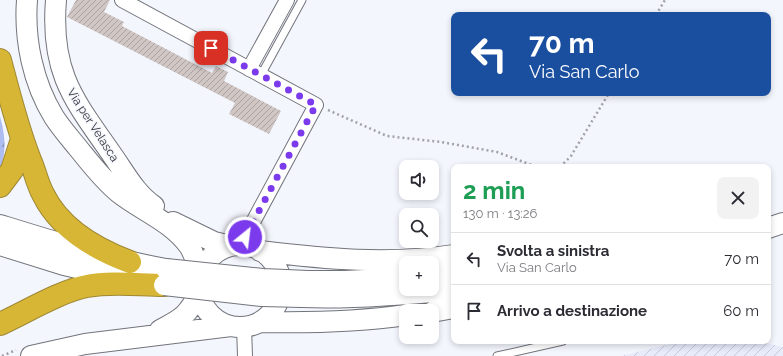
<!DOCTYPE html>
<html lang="it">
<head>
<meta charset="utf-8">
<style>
	body { margin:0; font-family:Raleway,sans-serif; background:#f2f2f3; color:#2b2b33; height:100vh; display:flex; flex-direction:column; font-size:15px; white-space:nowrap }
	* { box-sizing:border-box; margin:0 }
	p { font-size:13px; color:#7c7c81 }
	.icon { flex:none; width:22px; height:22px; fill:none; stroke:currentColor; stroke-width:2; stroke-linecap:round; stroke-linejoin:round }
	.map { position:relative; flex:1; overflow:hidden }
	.side { position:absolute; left:451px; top:164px; width:320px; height:180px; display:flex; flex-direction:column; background:#fff; border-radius:8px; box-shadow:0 2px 6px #0003 }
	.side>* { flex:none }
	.guide { position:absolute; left:451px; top:12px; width:320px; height:84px; border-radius:8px; box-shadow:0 2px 6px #0003; background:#1a4fa0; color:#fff; overflow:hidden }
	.fabs { position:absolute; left:399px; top:160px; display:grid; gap:8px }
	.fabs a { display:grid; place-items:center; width:40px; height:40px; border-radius:8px; background:#fff; box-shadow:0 2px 6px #0003; font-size:20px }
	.pin { position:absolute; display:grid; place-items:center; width:34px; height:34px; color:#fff; margin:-17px; border-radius:8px; box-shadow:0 2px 6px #0006 }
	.me { position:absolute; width:44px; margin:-22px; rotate:29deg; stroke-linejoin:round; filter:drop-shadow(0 0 3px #0008) }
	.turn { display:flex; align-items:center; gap:14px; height:84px; padding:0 12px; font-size:18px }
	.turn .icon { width:52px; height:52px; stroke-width:2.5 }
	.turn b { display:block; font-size:28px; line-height:34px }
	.round { display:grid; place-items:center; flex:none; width:42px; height:42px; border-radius:8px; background:#f2f2f3 }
	.summary { display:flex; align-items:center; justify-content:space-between; height:68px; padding:0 12px }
	h1 { font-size:24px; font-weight:700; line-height:30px; color:#1e9e55 }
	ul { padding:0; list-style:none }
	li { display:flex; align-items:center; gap:12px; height:52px; padding:0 12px; border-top:1px solid #e1e1e2 }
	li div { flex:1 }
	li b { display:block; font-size:15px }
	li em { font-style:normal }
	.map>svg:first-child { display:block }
	.industrial { fill:url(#industrial-furrows) }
	.forest { fill:url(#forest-firs) }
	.building { fill:url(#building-hatch) }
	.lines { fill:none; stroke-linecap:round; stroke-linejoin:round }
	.lane-casing { stroke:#72747b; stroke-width:9 }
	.street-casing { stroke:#72747b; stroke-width:16 }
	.secondary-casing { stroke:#72747b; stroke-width:22 }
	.highway-casing { stroke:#9e8836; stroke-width:24 }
	.path { stroke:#a1a2a8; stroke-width:2.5; stroke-dasharray:2 3; stroke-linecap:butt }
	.lane { stroke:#fff; stroke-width:7 }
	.street { stroke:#fff; stroke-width:14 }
	.secondary { stroke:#fff; stroke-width:20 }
	.highway { stroke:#d7b636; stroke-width:22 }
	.secondary-bridge-casing { stroke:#72747b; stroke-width:22; stroke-linecap:butt }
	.secondary-bridge { stroke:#fff; stroke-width:20 }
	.route { stroke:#7c3aed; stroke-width:7; stroke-dasharray:0 12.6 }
	.labels { text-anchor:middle; stroke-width:3; stroke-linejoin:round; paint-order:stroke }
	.street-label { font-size:12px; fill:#343437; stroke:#f4f6fe }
</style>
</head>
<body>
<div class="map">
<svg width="783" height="356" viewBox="0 0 783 356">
	<defs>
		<pattern id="industrial-furrows" width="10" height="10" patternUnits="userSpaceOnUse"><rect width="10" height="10" fill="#e7ebfa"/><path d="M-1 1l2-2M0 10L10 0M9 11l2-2" fill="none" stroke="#c7cad7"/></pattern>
		<pattern id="forest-firs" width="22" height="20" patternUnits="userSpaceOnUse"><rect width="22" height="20" fill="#aebdf1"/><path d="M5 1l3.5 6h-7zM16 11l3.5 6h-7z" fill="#8e9ac4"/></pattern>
		<pattern id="building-hatch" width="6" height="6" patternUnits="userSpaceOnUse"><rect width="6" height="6" fill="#d0c7c5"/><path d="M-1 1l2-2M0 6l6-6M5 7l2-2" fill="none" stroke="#aaa2a1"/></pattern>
	</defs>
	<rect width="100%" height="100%" fill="#f4f6fe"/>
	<path class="industrial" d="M 683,341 L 756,341 L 783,347 L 783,356 L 621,356 Z"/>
	<path class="forest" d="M 0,116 C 5,135 7,150 0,169 Z"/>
	<path class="building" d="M 76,0 L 110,0 L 104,12 L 124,22 L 122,26 L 212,73 L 216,66 L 228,72 L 224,81 L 281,111 L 269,134 L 229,114 L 235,103 L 67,17 Z"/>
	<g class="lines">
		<g class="lane-casing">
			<path id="lane" d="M 261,75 L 302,0
				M 497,356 L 563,341"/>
		</g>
		<g class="street-casing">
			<path id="street" d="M 122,0 L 316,105 L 245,237 L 244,246
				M 249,69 L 287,0
				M 244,327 L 245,356"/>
		</g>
		<g class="secondary-casing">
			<path id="secondary" d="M 27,0 C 24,40 33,83 54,117 C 61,128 70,138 78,148 C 91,164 103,180 119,193 C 142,211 172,222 189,246 C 196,256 198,269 200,281
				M 56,0 C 50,73 74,100 113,156 C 125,173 136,194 154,206
				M 173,222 L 214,242 L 231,246
				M 0,225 C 55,242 109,259 166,269
				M 768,228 L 783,223
				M 0,245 L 64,265 L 126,279
				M199 286a41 41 0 1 1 82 0a41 41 0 1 1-82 0Z
				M 260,251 C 325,259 389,265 454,255
				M 432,275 L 454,273
				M 308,281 L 345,281 L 406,278
				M 302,297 C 353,299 403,295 454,290
				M 432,312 L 454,308
				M 260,322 C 309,323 357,322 406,315
				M 160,330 C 183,318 188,315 200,291
				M 31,356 L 85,344 L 231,326"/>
		</g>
		<g class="highway-casing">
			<path id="highway" d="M 0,60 C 9,94 17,127 30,160 C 35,171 37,183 43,194 C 60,229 95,249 130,262
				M 0,186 L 12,170 L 22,139
				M 0,324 C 24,313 63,290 87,286 C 112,281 139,285 164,285"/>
		</g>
		<path class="path" d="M 656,15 L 665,0
			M 328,110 L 387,136 L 441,142 L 497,152 L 537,167
			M 560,167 L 571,156 L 609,93
			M 2,356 L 16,350"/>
		<use href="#lane" class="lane"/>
		<use href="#street" class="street"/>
		<use href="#secondary" class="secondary"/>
		<use href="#highway" class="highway"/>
		<g class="secondary-bridge-casing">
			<path id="secondary-bridge" d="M 166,269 L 263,279 L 308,281
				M 164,285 L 262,296 L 302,297"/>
		</g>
		<use href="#secondary-bridge" class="secondary-bridge"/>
	</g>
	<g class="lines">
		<path class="route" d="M 211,48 L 316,105 L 245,237"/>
	</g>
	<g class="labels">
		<g class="street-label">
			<text transform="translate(93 125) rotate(57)" y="4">Via per Velasca</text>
		</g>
	</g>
</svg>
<div class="fabs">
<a><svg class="icon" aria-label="sound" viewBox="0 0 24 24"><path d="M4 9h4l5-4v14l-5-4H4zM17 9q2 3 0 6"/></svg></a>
<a><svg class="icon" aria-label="search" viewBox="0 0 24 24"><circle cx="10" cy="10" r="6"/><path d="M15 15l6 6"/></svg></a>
<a>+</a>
<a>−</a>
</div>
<div class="pin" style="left:211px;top:48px;background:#d93025"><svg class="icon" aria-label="arrive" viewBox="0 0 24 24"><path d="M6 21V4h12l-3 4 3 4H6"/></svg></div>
<svg class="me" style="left:245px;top:237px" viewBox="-20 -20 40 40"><circle r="17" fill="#7c3aed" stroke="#fff" stroke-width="3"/><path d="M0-11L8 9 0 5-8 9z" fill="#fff"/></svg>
<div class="guide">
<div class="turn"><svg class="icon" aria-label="left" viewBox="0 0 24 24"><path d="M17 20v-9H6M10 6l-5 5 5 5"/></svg><div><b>70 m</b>Via San Carlo</div></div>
</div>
<section class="side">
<div class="summary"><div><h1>2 min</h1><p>130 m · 13:26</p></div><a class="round"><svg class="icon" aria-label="close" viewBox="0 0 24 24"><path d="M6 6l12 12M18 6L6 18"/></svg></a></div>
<ul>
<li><svg class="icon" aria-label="left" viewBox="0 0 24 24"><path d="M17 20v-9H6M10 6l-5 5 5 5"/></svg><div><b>Svolta a sinistra</b><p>Via San Carlo</p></div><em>70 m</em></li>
<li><svg class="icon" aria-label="arrive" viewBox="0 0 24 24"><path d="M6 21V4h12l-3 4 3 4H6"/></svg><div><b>Arrivo a destinazione</b></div><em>60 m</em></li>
</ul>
</section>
</div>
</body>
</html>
